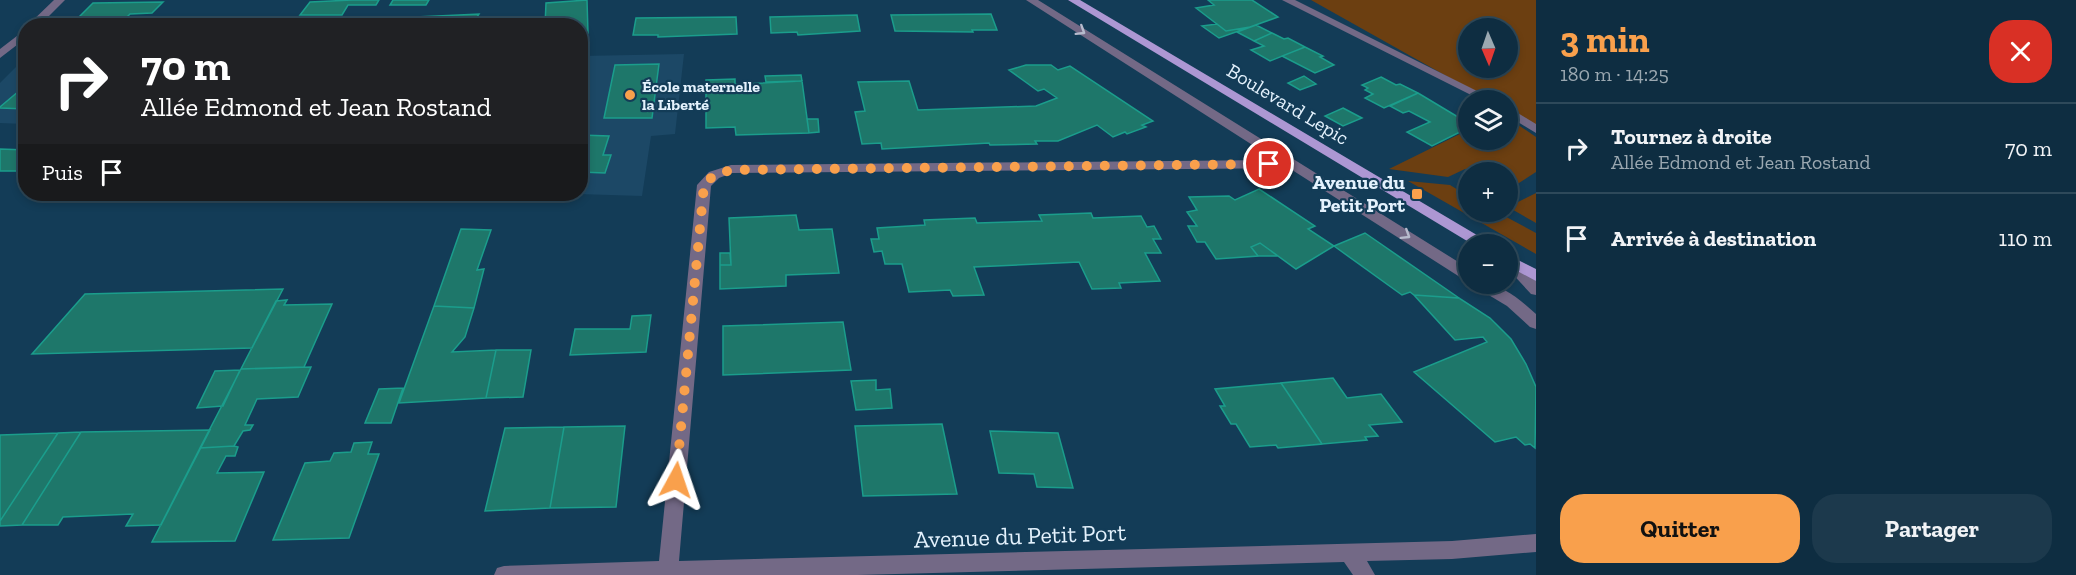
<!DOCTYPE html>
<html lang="fr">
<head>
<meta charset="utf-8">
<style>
	body { margin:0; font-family:"Zilla Slab",serif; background:#1c394c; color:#f1f3f6; height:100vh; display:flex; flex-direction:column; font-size:22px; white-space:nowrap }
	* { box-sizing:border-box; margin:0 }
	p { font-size:20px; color:#9ba8b1 }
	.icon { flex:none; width:33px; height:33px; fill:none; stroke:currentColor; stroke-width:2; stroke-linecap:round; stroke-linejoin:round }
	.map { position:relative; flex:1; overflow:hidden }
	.panel { display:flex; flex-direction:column; background:#0e2d41; width:540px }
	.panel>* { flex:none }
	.banner { position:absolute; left:18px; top:18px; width:570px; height:183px; border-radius:24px; box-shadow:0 3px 9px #0003,0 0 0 2px #2e495a; background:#202124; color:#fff; overflow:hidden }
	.needle { width:39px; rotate:178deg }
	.controls { position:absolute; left:1458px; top:18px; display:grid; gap:12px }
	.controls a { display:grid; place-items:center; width:60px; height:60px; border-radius:50%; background:#0e2d41; box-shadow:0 3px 9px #0003,0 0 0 2px #2e495a; font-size:30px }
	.pin { position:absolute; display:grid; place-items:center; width:51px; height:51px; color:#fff; margin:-26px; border:3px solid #fff; border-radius:50%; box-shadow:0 2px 6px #0007 }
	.me { position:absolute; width:66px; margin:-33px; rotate:5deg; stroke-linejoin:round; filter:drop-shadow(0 0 4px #0008) }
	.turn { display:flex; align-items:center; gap:21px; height:126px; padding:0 24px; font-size:27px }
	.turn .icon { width:78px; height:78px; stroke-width:2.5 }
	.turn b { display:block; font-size:42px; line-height:51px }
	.then { display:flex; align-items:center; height:57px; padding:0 24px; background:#0003; gap:12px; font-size:22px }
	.round { display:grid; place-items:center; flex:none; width:63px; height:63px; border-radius:24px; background:#1c394c }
	.head { display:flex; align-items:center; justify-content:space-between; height:102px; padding:0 24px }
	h1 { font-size:36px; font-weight:800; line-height:45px; color:#f9a04c }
	.action { display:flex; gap:12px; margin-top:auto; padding:12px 24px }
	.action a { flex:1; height:69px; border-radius:24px; background:#f9a04c; color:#111; font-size:24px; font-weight:800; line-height:69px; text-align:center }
	.action a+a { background:#1c394c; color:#f1f3f6 }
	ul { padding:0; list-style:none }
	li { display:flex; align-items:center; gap:18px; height:90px; padding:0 24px; border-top:2px solid #2e495a }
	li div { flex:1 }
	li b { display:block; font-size:22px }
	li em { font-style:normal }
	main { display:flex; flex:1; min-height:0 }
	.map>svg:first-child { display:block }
	.built { fill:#1c4866 }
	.green { fill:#6c3f11; fill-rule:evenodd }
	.building { fill:#1e776a; stroke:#1b9d8c; stroke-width:1.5 }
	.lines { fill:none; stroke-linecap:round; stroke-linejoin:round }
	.minor { fill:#736986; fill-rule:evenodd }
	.major { fill:#ad97d3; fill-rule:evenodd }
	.oneway { stroke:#b7bbcd }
	.route { stroke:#f9a04c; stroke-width:10; stroke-dasharray:0 18 }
	.poi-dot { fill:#f9a04c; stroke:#133c57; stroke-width:2 }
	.labels { text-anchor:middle; stroke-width:4.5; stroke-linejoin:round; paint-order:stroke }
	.far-poi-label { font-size:16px; font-weight:bold; fill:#e4f2fd; stroke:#133c57; text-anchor:start }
	.street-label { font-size:20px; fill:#e4f2fd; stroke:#133c57 }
	.poi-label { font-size:20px; font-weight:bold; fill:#e4f2fd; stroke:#133c57; text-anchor:end }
	.near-street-label { font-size:24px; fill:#e4f2fd; stroke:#133c57 }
</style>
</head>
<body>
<main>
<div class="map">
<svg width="1536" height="575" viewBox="0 0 1536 575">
	<rect width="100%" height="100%" fill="#133c57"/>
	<path class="built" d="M 684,54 L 675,134 L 651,136 L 642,196 L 578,194 L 580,194 L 581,56 Z
		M 18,65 L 25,65 L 25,124 L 0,123 L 0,83 Z"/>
	<path class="green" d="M 1311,0 L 1536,0 L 1536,127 L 1508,111 L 1508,100 L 1489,100 ZM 1468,28 L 1508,28 L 1508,68 L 1468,68 Z
		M 1508,118 L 1536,137 L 1536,172 L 1508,190 L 1508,172 L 1478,172 L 1465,169 L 1448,177 L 1389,169 L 1468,130 L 1468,140 L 1508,140 Z
		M 1408,181 L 1450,185 L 1468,196 L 1468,212 L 1497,212 L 1536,233 L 1536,254 Z
		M 1536,193 L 1536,223 L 1508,207 Z"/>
	<path class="building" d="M 352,0 L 379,0 L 376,5 L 348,5 L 342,15 L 300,15 L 310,2 Z
		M 393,0 L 429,0 L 426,5 L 390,5 Z
		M 587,0 L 588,33 L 580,34 L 580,26 L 545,26 L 546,3 Z
		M 1208,0 L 1252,0 L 1278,17 L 1250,27 L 1226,31 L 1196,8 L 1214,5 Z
		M 163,2 L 152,13 L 130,14 L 127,17 L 121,17 L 113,26 L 70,26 L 93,3 Z
		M 479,14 L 477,17 L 504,17 L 500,26 L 389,26 L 394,18 Z
		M 991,14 L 997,30 L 972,30 L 973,32 L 895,31 L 891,15 Z
		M 857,15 L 860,31 L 798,35 L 797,32 L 771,33 L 770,17 Z
		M 736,17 L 737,34 L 658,37 L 658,35 L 633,35 L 636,18 Z
		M 1217,24 L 1226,31 L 1250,27 L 1219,38 L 1202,26 Z
		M 1256,25 L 1272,33 L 1254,41 L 1237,32 Z
		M 1272,33 L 1284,39 L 1288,38 L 1305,47 L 1270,61 L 1251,50 L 1264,46 L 1254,41 Z
		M 1305,47 L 1323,56 L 1320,57 L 1334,65 L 1315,73 L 1282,56 Z
		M 659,64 L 652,118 L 604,118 L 615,65 Z
		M 1026,65 L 1051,65 L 1058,70 L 1070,66 L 1153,121 L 1142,125 L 1146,127 L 1127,134 L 1125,132 L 1113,137 L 1097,125 L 1058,141 L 1035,141 L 1037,144 L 990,145 L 989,143 L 882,149 L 881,143 L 862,144 L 855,112 L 865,111 L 858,82 L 909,81 L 918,110 L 1036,106 L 1057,98 L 1044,89 L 1038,91 L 1009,70 Z
		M 801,75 L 802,81 L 766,82 L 765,76 Z
		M 1304,76 L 1316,84 L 1300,90 L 1288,83 Z
		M 1381,77 L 1396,85 L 1400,84 L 1418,93 L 1384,108 L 1365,98 L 1373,94 L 1365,90 L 1368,88 L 1362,85 Z
		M 735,79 L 735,85 L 706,86 L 706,80 Z
		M 802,81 L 809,133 L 736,135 L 735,127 L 706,128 L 706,86 Z
		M 26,85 L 26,109 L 0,108 L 0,107 Z
		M 1418,93 L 1468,123 L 1468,128 L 1432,146 L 1407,132 L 1430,122 L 1409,111 L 1403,113 L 1390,106 Z
		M 1343,108 L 1362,118 L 1343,126 L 1325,116 Z
		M 807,119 L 818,119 L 819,132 L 809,133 Z
		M 580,135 L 609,136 L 603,155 L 611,155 L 605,173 L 580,172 Z
		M 0,149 L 26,150 L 26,171 L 0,171 Z
		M 1259,189 L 1315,226 L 1308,229 L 1334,246 L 1296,269 L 1260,243 L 1251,247 L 1258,256 L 1216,259 L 1205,242 L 1197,242 L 1188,226 L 1197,226 L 1187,212 L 1197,210 L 1189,197 L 1229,196 L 1235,200 Z
		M 1091,213 L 1093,218 L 1141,216 L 1147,227 L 1154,226 L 1161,239 L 1153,239 L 1161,253 L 1145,253 L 1160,281 L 1119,283 L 1121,288 L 1092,289 L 1079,262 L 974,267 L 984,295 L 953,296 L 950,290 L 909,292 L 902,264 L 885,264 L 882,251 L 874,252 L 871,239 L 879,239 L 877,228 L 925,225 L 924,220 L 975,218 L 977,223 L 1042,221 L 1039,215 Z
		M 796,215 L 799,230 L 832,229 L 839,273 L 786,275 L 786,286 L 720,289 L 720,265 L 731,265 L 729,218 Z
		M 461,229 L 491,230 L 477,270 L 484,269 L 474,308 L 434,306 Z
		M 1365,233 L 1459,298 L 1414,295 L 1410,292 L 1402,295 L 1334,246 Z
		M 1260,243 L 1278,256 L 1258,256 L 1251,247 Z
		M 720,253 L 730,253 L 731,265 L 720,265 Z
		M 283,289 L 252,348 L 32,354 L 85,294 Z
		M 1414,295 L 1459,298 L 1490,318 L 1511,339 L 1526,364 L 1536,387 L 1535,448 L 1530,444 L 1525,445 L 1516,437 L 1495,442 L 1414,372 L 1487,342 L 1483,337 L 1455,340 Z
		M 287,300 L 284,305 L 332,304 L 304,367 L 241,369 L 276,301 Z
		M 434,306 L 474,308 L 465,337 L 452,352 L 496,350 L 486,398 L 399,403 Z
		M 651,315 L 646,352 L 570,355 L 575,329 L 630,329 L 632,316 Z
		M 843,322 L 851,370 L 723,375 L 723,326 Z
		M 496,350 L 531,350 L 523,397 L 486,398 Z
		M 311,367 L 298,397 L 257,399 L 245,425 L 253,425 L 250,430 L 243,431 L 234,446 L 200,448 L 241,369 Z
		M 240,370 L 223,406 L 197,408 L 215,371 Z
		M 1333,378 L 1347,398 L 1381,394 L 1402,422 L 1369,425 L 1378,436 L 1365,437 L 1367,440 L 1322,444 L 1281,383 Z
		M 876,380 L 876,390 L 890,389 L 892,408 L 856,410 L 851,381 Z
		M 1281,383 L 1322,444 L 1278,448 L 1276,445 L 1250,447 L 1236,424 L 1231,424 L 1220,406 L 1225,406 L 1215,389 Z
		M 403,388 L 391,423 L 365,423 L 379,389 Z
		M 942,424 L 957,494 L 863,496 L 855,426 Z
		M 625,426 L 616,507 L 550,508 L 564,427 Z
		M 564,427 L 550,508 L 485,511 L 505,428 Z
		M 210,430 L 161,525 L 126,526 L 133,514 L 63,517 L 58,525 L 22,525 L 81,432 Z
		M 990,431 L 1058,433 L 1073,488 L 1037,487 L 1034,474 L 999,473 Z
		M 81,432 L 22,525 L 0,526 L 0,521 L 58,433 Z
		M 58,433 L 0,521 L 0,435 Z
		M 372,442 L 368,454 L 379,454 L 349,538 L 273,540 L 305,463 L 330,461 L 334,453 L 351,452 L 354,443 Z
		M 234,446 L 238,447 L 235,456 L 226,456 L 217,473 L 264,472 L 235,541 L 152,542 L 200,448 Z"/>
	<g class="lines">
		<path class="minor" d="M 54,0 L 65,0 L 39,26 L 27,26 Z
			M 1026,0 L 1038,0 L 1468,268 L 1468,280 L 1463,279 L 1289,168 L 732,173 L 719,178 L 711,186 L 679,561 L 1452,541 L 1536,534 L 1536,552 L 1452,559 L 1367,561 L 1375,575 L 1353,575 L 1344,562 L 858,575 L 494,575 L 497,568 L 504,566 L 659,561 L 697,185 L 709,172 L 731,165 L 1276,160 Z
			M 1282,0 L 1295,0 L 1495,100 L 1481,100 Z
			M 26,29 L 26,38 L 0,58 L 0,49 Z
			M 1508,107 L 1536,124 L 1536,133 L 1508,116 Z
			M 1508,256 L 1513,257 L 1536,281 L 1536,295 L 1531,294 L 1508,269 Z
			M 1475,284 C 1500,281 1518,298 1536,314 L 1536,329 L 1530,327 L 1507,306 L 1477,288 Z"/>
		<path class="major" d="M 1068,0 L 1080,0 L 1487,241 L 1489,244 L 1472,244 Z
			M 1508,255 L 1536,269 L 1536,281 L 1508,266 Z"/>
	</g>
	<defs><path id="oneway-chevron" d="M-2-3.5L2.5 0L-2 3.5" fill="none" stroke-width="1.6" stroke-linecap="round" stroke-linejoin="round" transform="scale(1.5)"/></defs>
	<g class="oneway">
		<use href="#oneway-chevron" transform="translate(1081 31) rotate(32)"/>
		<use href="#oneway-chevron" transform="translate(1406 235) rotate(32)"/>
	</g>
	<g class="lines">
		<path class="route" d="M 676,480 L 704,185 L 714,175 L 731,170 L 1269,164"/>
	</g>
	<g class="poi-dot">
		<circle cx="630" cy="95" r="6"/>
		<rect x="1411" y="188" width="12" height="12" rx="3"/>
	</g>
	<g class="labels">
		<g class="far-poi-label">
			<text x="642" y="92">École maternelle<tspan x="642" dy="18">la Liberté</tspan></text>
		</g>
		<g class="street-label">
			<text transform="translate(1288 104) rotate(31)" y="7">Boulevard Lepic</text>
		</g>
		<g class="poi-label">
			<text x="1405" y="189">Avenue du<tspan x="1405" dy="23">Petit Port</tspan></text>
		</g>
		<g class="near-street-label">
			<text transform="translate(1020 536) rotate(-2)" y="8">Avenue du Petit Port</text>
		</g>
	</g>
</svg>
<div class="controls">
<a><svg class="needle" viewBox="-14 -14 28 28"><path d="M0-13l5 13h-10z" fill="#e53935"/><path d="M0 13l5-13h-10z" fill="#9ba8b1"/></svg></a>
<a><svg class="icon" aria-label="layers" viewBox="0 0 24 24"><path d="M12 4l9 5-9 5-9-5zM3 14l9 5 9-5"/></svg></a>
<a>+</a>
<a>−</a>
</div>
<div class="pin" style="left:1269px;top:164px;background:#d93025"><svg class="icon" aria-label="arrive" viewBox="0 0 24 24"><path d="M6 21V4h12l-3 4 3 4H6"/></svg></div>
<svg class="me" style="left:676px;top:480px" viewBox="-20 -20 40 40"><path d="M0-17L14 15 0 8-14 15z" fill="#f9a04c" stroke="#fff" stroke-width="4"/></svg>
<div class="banner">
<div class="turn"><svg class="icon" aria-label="right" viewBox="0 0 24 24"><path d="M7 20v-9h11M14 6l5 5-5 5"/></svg><div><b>70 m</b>Allée Edmond et Jean Rostand</div></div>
<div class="then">Puis<svg class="icon" aria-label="arrive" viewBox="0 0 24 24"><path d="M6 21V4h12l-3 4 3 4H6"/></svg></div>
</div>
</div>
<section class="panel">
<div class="head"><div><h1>3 min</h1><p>180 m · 14:25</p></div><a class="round" style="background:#d93025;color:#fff"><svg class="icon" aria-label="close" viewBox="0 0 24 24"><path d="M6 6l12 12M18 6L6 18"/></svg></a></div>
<ul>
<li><svg class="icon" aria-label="right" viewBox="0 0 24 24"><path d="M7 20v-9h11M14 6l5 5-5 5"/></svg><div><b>Tournez à droite</b><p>Allée Edmond et Jean Rostand</p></div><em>70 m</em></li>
<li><svg class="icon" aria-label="arrive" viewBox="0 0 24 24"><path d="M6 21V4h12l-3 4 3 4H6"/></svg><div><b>Arrivée à destination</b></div><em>110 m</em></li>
</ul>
<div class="action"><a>Quitter</a><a>Partager</a></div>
</section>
</main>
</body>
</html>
